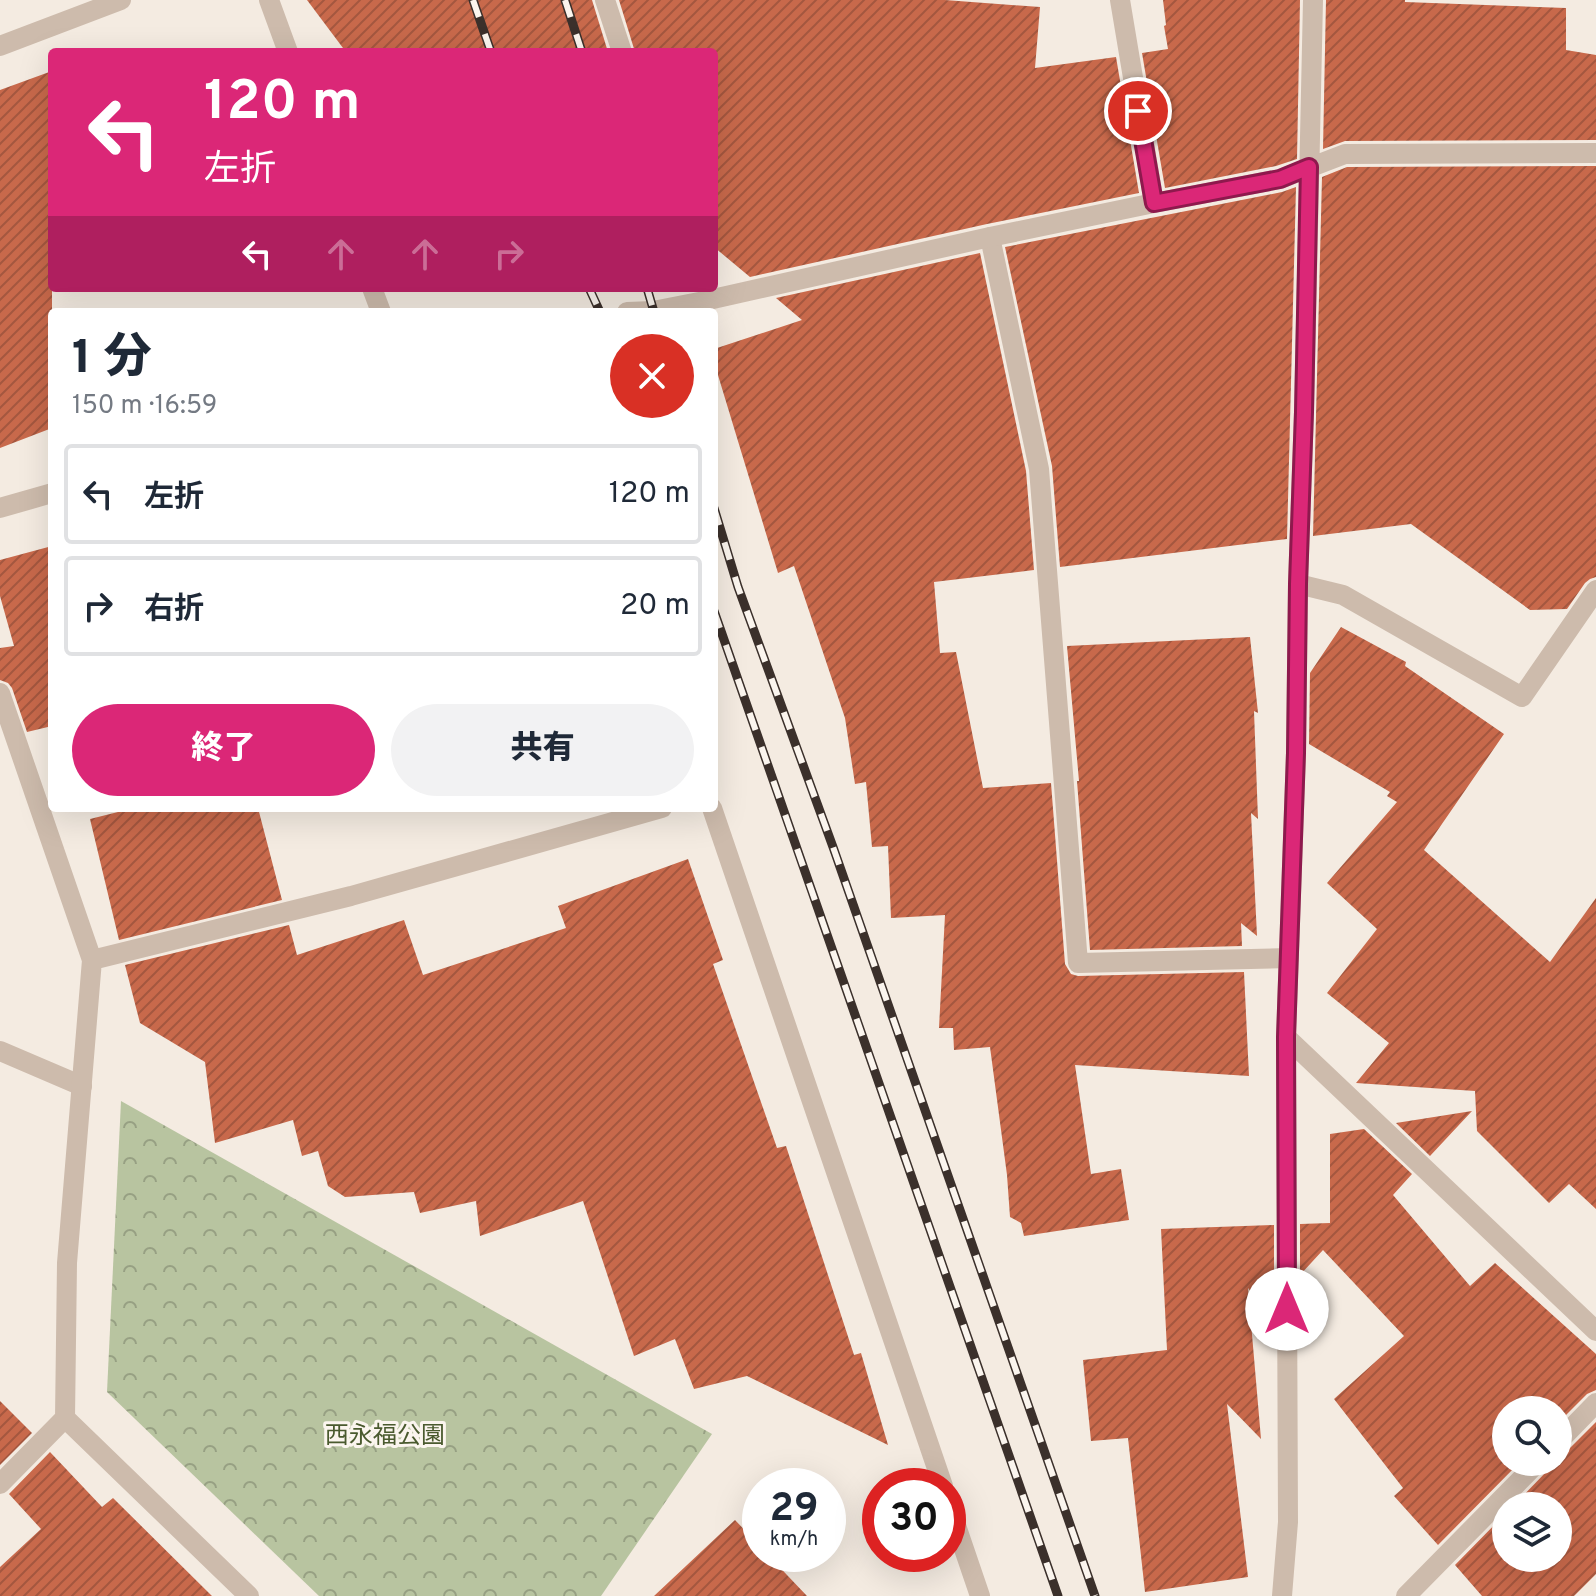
<!DOCTYPE html>
<html lang="ja">
<head>
<meta charset="utf-8">
<style>
	body { margin:0; font-family:Overpass,"Noto Sans JP",sans-serif; background:#f2f2f3; color:#1f2937; height:100vh; display:flex; flex-direction:column; font-size:30px; white-space:nowrap }
	* { box-sizing:border-box; margin:0 }
	p { font-size:26px; color:#747a83 }
	.icon { flex:none; width:44px; height:44px; fill:none; stroke:currentColor; stroke-width:2; stroke-linecap:round; stroke-linejoin:round }
	.map { position:relative; flex:1; overflow:hidden }
	.side { position:absolute; left:48px; top:308px; width:670px; height:504px; display:flex; flex-direction:column; background:#fff; border-radius:8px; box-shadow:0 8px 32px #0002 }
	.side>* { flex:none }
	.top-card { position:absolute; left:48px; top:48px; width:670px; height:244px; border-radius:8px; box-shadow:0 8px 32px #0002; background:#db2777; color:#fff; overflow:hidden }
	.buttons { position:absolute; left:1492px; top:1396px; display:grid; gap:16px }
	.buttons a { display:grid; place-items:center; width:80px; height:80px; border-radius:50%; background:#fff; box-shadow:0 8px 32px #0002; font-size:40px }
	.speed { position:absolute; left:742px; top:1468px; display:flex; gap:16px; font-size:40px; font-weight:700; text-align:center }
	.speed>* { display:grid; place-content:center; width:104px; height:104px; border-radius:50%; background:#fff; box-shadow:0 8px 32px #0002; line-height:1 }
	.speed small { font-size:20px; font-weight:400 }
	.speed .limit { border:12px solid #d22; background:#fff; color:#111 }
	.pin { position:absolute; display:grid; place-items:center; width:68px; height:68px; color:#fff; margin:-34px; border:4px solid #fff; border-radius:50%; box-shadow:0 2px 8px #0007 }
	.me { position:absolute; width:88px; margin:-44px; rotate:0deg; stroke-linejoin:round; filter:drop-shadow(0 0 6px #0008) }
	.turn { display:flex; align-items:center; gap:28px; height:168px; padding:0 24px; font-size:36px }
	.turn .icon { width:104px; height:104px; stroke-width:2.5 }
	.turn b { display:block; font-size:56px; line-height:68px }
	.lanes { display:flex; align-items:center; height:76px; padding:0 24px; background:#0003; justify-content:center; gap:40px; direction:ltr }
	.lanes .off { opacity:.35 }
	.round { display:grid; place-items:center; flex:none; width:84px; height:84px; border-radius:42px; background:#f2f2f3 }
	.head { display:flex; align-items:center; justify-content:space-between; height:136px; padding:0 24px }
	h1 { font-size:48px; font-weight:800; line-height:60px }
	.cta { display:flex; gap:16px; margin-top:auto; padding:16px 24px }
	.cta a { flex:1; height:92px; border-radius:48px; background:#db2777; color:#fff; font-size:32px; font-weight:800; line-height:92px; text-align:center }
	.cta a+a { background:#f2f2f3; color:#1f2937 }
	ul { padding:0; list-style:none }
	li { display:flex; align-items:center; gap:24px; height:100px; margin:0 16px 12px; padding:0 8px; border:4px solid #e0e1e3; border-radius:8px }
	li div { flex:1 }
	li b { display:block; font-size:30px }
	li em { font-style:normal }
	.map>svg:first-child { display:block }
	.park { fill:url(#park-crowns) }
	.building { fill:url(#building-hatch) }
	.lines { fill:none; stroke-linecap:round; stroke-linejoin:round }
	.service { stroke:#cdbbac; stroke-width:20 }
	.minor { stroke:#cdbbac; stroke-width:20 }
	.tertiary { stroke:#cdbbac; stroke-width:20 }
	.rail-casing { stroke:#3b302b; stroke-width:9 }
	.rail { stroke:#fbf5ee; stroke-width:6; stroke-dasharray:18; stroke-linecap:butt }
	.route-casing { stroke:#8e194d; stroke-width:20 }
	.route { stroke:#db2777; stroke-width:14 }
	.labels { text-anchor:middle; stroke-width:6; stroke-linejoin:round; paint-order:stroke }
	.park-label { font-size:24px; fill:#4a5a2e; stroke:#fbf5ee }
</style>
</head>
<body>
<div class="map">
<svg width="1596" height="1596" viewBox="0 0 1596 1596">
	<defs>
		<pattern id="park-crowns" width="20" height="18" patternUnits="userSpaceOnUse" patternTransform="scale(2)"><rect width="20" height="18" fill="#b8c4a0"/><path d="M2 6a3 3 0 1 1 6 0M12 15a3 3 0 1 1 6 0" fill="none" stroke="#97a083"/></pattern>
		<pattern id="building-hatch" width="6" height="6" patternUnits="userSpaceOnUse" patternTransform="scale(2)"><rect width="6" height="6" fill="#c8694b"/><path d="M-1 1l2-2M0 6l6-6M5 7l2-2" fill="none" stroke="#a4573f"/></pattern>
	</defs>
	<rect width="100%" height="100%" fill="#f4ebe1"/>
	<path class="park" d="M 121,1101 L 712,1434 L 601,1596 L 319,1596 L 107,1392 Z"/>
	<path class="building" d="M 307,0 L 592,0 L 608,52 L 346,52 Z
		M 619,0 L 945,0 L 1040,7 L 1035,68 L 1116,57 L 1139,193 L 987,224 L 750,277 L 714,247 L 714,52 L 635,52 Z
		M 1163,0 L 1300,0 L 1297,159 L 1276,166 L 1165,188 L 1142,53 L 1168,49 L 1164,26 L 1166,25 Z
		M 1326,0 L 1405,0 L 1405,2 L 1566,8 L 1566,50 L 1596,55 L 1596,140 L 1345,141 L 1323,149 Z
		M 52,71 L 52,428 L 0,448 L 0,90 Z
		M 1596,166 L 1596,577 L 1590,579 L 1585,583 L 1567,609 L 1530,610 L 1411,524 L 1313,536 L 1322,177 L 1347,167 Z
		M 1296,187 L 1287,539 L 1060,567 L 1052,466 L 1005,247 L 1282,192 Z
		M 980,253 L 1026,471 L 1034,570 L 934,582 L 940,653 L 956,652 L 983,788 L 1051,783 L 1065,964 L 1071,974 L 1078,976 L 1244,972 L 1249,1076 L 1075,1065 L 1091,1174 L 1121,1169 L 1129,1220 L 1024,1236 L 1021,1223 L 1010,1217 L 1007,1175 L 990,1047 L 954,1050 L 953,1028 L 939,1028 L 945,915 L 891,918 L 888,846 L 872,847 L 866,782 L 855,784 L 845,718 L 794,566 L 778,573 L 714,362 L 714,349 L 802,320 L 776,298 Z
		M 52,546 L 52,726 L 27,732 L 12,688 L 8,683 L 0,680 L 0,648 L 14,646 L 0,596 L 0,560 Z
		M 1341,627 L 1406,662 L 1405,666 L 1504,734 L 1424,850 L 1550,962 L 1596,898 L 1596,1209 L 1569,1184 L 1549,1203 L 1477,1131 L 1475,1091 L 1356,1083 L 1389,1043 L 1327,993 L 1377,929 L 1327,883 L 1397,802 L 1387,796 L 1390,792 L 1309,744 L 1310,673 Z
		M 1250,637 L 1258,713 L 1254,711 L 1258,819 L 1251,813 L 1257,936 L 1241,923 L 1242,946 L 1090,950 L 1077,781 L 1079,781 L 1067,646 Z
		M 134,808 L 258,808 L 282,900 L 119,940 L 90,819 Z
		M 688,859 L 723,960 L 713,964 L 777,1148 L 786,1146 L 854,1355 L 861,1353 L 888,1445 L 747,1376 L 694,1389 L 675,1339 L 634,1356 L 583,1201 L 480,1236 L 476,1201 L 420,1213 L 414,1192 L 345,1197 L 328,1186 L 318,1151 L 302,1156 L 293,1120 L 215,1143 L 205,1062 L 140,1023 L 125,965 L 289,925 L 297,955 L 404,920 L 423,975 L 566,928 L 558,906 Z
		M 1472,1111 L 1430,1156 L 1396,1123 Z
		M 1364,1129 L 1412,1174 L 1393,1195 L 1470,1286 L 1495,1263 L 1596,1354 L 1596,1390 L 1587,1394 L 1558,1423 L 1558,1410 L 1506,1410 L 1506,1462 L 1520,1462 L 1438,1545 L 1394,1496 L 1403,1488 L 1334,1399 L 1404,1336 L 1323,1250 L 1300,1275 L 1300,1224 L 1330,1223 L 1330,1134 Z
		M 1274,1225 L 1274,1304 L 1266,1312 L 1248,1288 L 1261,1439 L 1227,1404 L 1248,1577 L 1145,1592 L 1128,1438 L 1091,1441 L 1083,1360 L 1167,1350 L 1161,1229 Z
		M 0,1401 L 32,1433 L 0,1465 Z
		M 1596,1422 L 1596,1574 L 1574,1596 L 1482,1596 L 1455,1565 L 1506,1513 L 1506,1558 L 1558,1558 L 1558,1506 L 1513,1506 L 1547,1471 L 1551,1462 L 1558,1462 L 1558,1455 L 1567,1451 Z
		M 50,1452 L 102,1507 L 113,1498 L 212,1596 L 0,1596 L 0,1567 L 41,1529 L 9,1494 Z
		M 735,1520 L 760,1546 L 760,1554 L 767,1554 L 807,1596 L 654,1596 Z"/>
	<g class="lines">
		<path class="service" d="M 605,0 L 622,52
			M 1120,0 L 1154,203
			M 990,237 L 1039,469 L 1078,963 L 1289,958
			M 1298,584 L 1343,595 L 1522,697 L 1596,590
			M 1286,1037 L 1596,1331
			M 0,1051 L 82,1086"/>
		<path class="minor" d="M 269,0 L 288,52
			M 0,46 L 121,0
			M 372,288 L 381,312
			M 627,312 L 653,311 L 704,301 L 990,237 L 1154,203 L 1280,179 L 1345,154 L 1596,153
			M 0,693 L 92,960 L 67,1263 L 65,1418 L 0,1484
			M 712,808 L 943,1486
			M 92,960 L 351,896 L 662,808
			M 65,1418 L 249,1596
			M 1558,1442 L 1596,1403
			M 948,1502 L 980,1596
			M 1282,1596 L 1288,1522 L 1286,1037 L 1296,753 L 1298,584 L 1304,412 L 1313,0
			M 1406,1596 L 1538,1462"/>
		<path class="tertiary" d="M 0,508 L 52,493"/>
		<g class="rail-casing">
			<path id="rail" d="M 473,0 L 491,52
				M 565,0 L 582,52
				M 589,288 L 600,312
				M 647,288 L 654,312
				M 714,508 L 738,587 L 833,847 L 1095,1596
				M 714,611 L 1058,1596"/>
		</g>
		<use href="#rail" class="rail"/>
	</g>
	<g class="lines">
		<g class="route-casing">
			<path id="route" d="M 1138,111 L 1154,203 L 1280,179 L 1309,167 L 1304,412 L 1298,584 L 1296,753 L 1286,1037 L 1287,1309"/>
		</g>
		<use href="#route" class="route"/>
	</g>
	<g class="labels">
		<g class="park-label">
			<text x="385" y="1443">西永福公園</text>
		</g>
	</g>
</svg>
<div class="buttons">
<a><svg class="icon" aria-label="search" viewBox="0 0 24 24"><circle cx="10" cy="10" r="6"/><path d="M15 15l6 6"/></svg></a>
<a><svg class="icon" aria-label="layers" viewBox="0 0 24 24"><path d="M12 4l9 5-9 5-9-5zM3 14l9 5 9-5"/></svg></a>
</div>
<div class="speed"><div>29<small>km/h</small></div><div class="limit">30</div></div>
<div class="pin" style="left:1138px;top:111px;background:#d93025"><svg class="icon" aria-label="arrive" viewBox="0 0 24 24"><path d="M6 21V4h12l-3 4 3 4H6"/></svg></div>
<svg class="me" style="left:1287px;top:1309px" viewBox="-20 -20 40 40"><circle r="19" fill="#fff"/><path d="M0-13L10 11 0 6-10 11z" fill="#db2777"/></svg>
<div class="top-card">
<div class="turn"><svg class="icon" aria-label="left" viewBox="0 0 24 24"><path d="M17 20v-9H6M10 6l-5 5 5 5"/></svg><div><b>120 m</b>左折</div></div>
<div class="lanes"><svg class="icon" aria-label="left" viewBox="0 0 24 24"><path d="M17 20v-9H6M10 6l-5 5 5 5"/></svg><svg class="icon off" aria-label="ahead" viewBox="0 0 24 24"><path d="M12 20V5M6 11l6-6 6 6"/></svg><svg class="icon off" aria-label="ahead" viewBox="0 0 24 24"><path d="M12 20V5M6 11l6-6 6 6"/></svg><svg class="icon off" aria-label="right" viewBox="0 0 24 24"><path d="M7 20v-9h11M14 6l5 5-5 5"/></svg></div>
</div>
<section class="side">
<div class="head"><div><h1>1 分</h1><p>150 m · 16:59</p></div><a class="round" style="background:#d93025;color:#fff"><svg class="icon" aria-label="close" viewBox="0 0 24 24"><path d="M6 6l12 12M18 6L6 18"/></svg></a></div>
<ul>
<li><svg class="icon" aria-label="left" viewBox="0 0 24 24"><path d="M17 20v-9H6M10 6l-5 5 5 5"/></svg><div><b>左折</b></div><em>120 m</em></li>
<li><svg class="icon" aria-label="right" viewBox="0 0 24 24"><path d="M7 20v-9h11M14 6l5 5-5 5"/></svg><div><b>右折</b></div><em>20 m</em></li>
</ul>
<div class="cta"><a>終了</a><a>共有</a></div>
</section>
</div>
</body>
</html>
